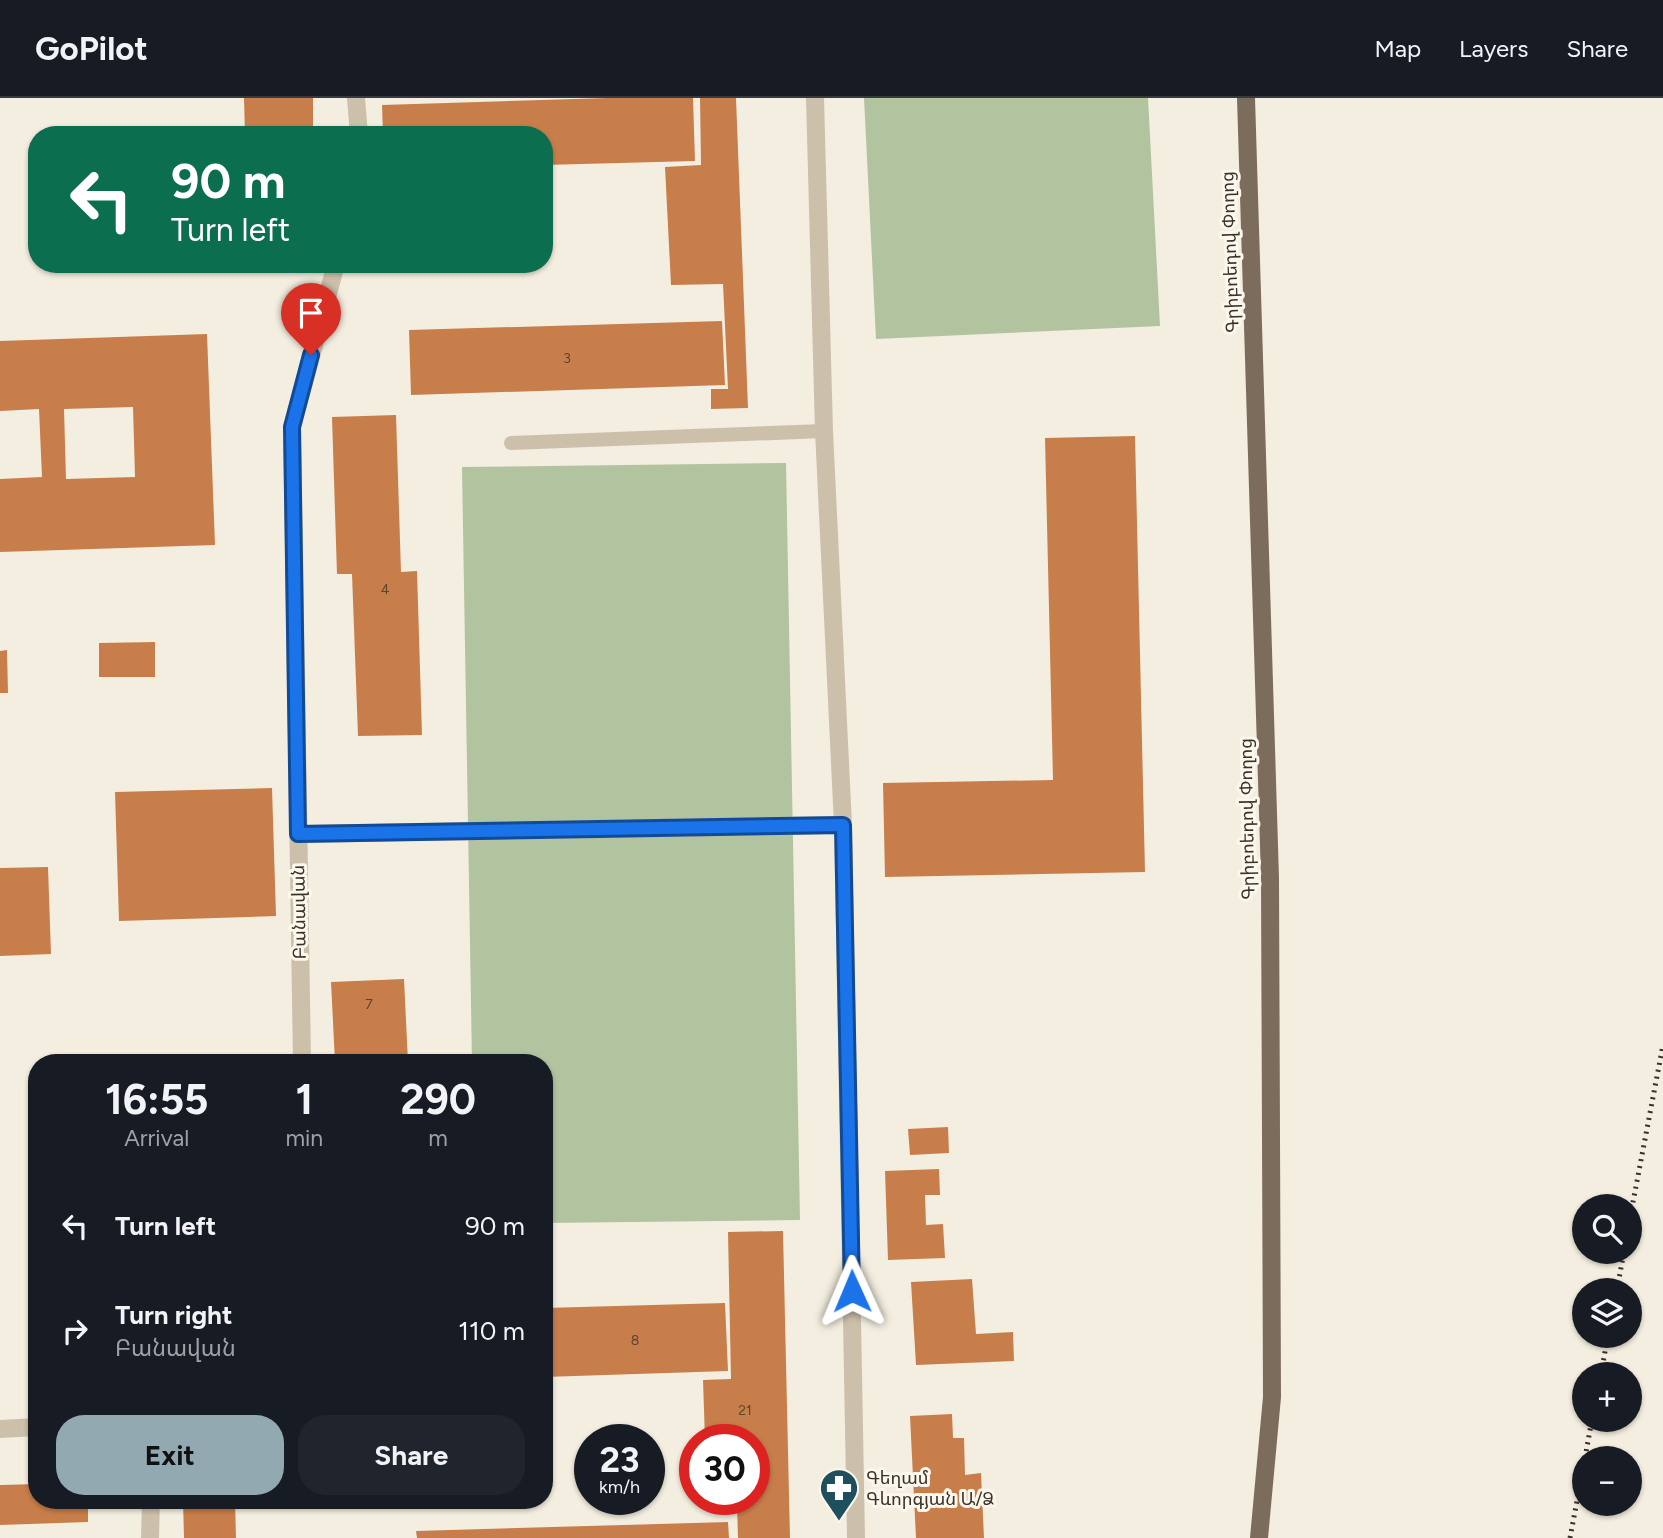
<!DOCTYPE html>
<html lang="en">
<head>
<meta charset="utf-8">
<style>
	body { margin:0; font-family:Figtree,"Noto Sans Armenian",sans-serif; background:#20242c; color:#f1f3f6; height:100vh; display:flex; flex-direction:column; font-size:26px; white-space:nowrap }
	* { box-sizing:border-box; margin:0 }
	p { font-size:23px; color:#9ea1a6 }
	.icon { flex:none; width:38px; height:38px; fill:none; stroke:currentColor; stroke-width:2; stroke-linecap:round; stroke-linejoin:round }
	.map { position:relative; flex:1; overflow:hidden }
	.side { position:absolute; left:28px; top:956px; width:525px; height:455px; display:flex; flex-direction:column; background:#171b24; border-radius:28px; box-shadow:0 2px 5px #0004 }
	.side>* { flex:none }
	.top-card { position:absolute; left:28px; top:28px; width:525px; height:147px; border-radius:28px; box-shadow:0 2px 5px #0004; background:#0b6e4f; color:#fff; overflow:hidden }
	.tools { position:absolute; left:1572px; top:1096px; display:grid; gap:14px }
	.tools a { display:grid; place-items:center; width:70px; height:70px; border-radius:50%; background:#171b24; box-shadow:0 2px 5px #0004; font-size:35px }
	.speed { position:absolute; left:574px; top:1326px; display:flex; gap:14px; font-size:35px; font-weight:700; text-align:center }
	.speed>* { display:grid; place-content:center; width:91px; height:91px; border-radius:50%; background:#171b24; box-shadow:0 2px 5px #0004; line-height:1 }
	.speed small { font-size:18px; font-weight:400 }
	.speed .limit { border:10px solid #d22; background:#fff; color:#111 }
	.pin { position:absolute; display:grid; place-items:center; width:60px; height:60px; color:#fff; margin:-72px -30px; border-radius:50% 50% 50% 0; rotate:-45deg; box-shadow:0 0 7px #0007 }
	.pin .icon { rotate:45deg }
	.me { position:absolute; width:77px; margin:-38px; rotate:359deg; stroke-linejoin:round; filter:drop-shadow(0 0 5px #0008) }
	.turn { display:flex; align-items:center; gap:24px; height:147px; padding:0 28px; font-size:32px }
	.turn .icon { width:91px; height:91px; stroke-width:2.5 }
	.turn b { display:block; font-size:49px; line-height:60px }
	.eta { display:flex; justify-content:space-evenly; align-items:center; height:119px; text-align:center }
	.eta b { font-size:42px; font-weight:700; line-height:49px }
	.action { display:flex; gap:14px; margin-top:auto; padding:14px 28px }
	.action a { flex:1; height:80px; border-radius:28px; background:#92a9b1; color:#111; font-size:28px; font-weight:700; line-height:80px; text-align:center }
	.action a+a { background:#20242c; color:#f1f3f6 }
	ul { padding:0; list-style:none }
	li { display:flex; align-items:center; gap:21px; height:105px; padding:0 28px }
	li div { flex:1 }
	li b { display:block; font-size:26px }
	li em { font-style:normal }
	header { display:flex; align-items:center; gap:42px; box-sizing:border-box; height:98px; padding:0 35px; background:#171b24; border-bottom:2px solid #363941 }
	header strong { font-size:33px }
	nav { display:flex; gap:38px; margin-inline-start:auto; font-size:24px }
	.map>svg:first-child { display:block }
	.green { fill:#b1c39f }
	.building { fill:#c87e4a; fill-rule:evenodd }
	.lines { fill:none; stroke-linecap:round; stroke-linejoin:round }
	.lane { stroke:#ccc0ab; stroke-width:14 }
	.street { stroke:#ccc0ab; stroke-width:18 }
	.primary { stroke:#7c6c5b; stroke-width:18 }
	.rail { stroke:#3a322a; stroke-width:5; stroke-dasharray:2 5; stroke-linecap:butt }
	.route-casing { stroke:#114b97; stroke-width:18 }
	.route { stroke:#1a73e8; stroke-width:12 }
	.labels { text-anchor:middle; stroke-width:6; stroke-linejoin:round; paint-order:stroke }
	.number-label { font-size:14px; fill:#5e4532 }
	.street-label { font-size:18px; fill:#3a322a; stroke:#fbf7ed }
	.poi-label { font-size:18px; fill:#3a322a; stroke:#fbf7ed; text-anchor:start }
</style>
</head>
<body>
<header>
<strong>GoPilot</strong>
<nav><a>Map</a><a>Layers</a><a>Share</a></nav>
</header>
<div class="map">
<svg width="1663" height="1440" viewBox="0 0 1663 1440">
	<rect width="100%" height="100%" fill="#f4eee0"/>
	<path class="green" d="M 864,0 L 1148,0 L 1160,228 L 876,241 Z
		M 786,365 L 800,1122 L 544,1125 L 544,964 L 472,964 L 462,369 Z"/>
	<path class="building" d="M 244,0 L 313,0 L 313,37 L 245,37 Z
		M 693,0 L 695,63 L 544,67 L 544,37 L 383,37 L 382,7 L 608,0 Z
		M 700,0 L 736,0 L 748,310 L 711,311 L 711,291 L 728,291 L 723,186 L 671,187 L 665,69 L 701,67 Z
		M 722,223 L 725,287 L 411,297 L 409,232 Z
		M 207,236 L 215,447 L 0,454 L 0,381 L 42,379 L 39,311 L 0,313 L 0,243 ZM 133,309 L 135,379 L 66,381 L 64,311 Z
		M 396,317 L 401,474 L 417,473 L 422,637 L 358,638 L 352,476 L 337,476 L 332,319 Z
		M 1135,338 L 1145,774 L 885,779 L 883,685 L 1053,682 L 1045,340 Z
		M 155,544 L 155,579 L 99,579 L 99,545 Z
		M 7,552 L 8,595 L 0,595 L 0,553 Z
		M 272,690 L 276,818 L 119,823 L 115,694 Z
		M 48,769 L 51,856 L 0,858 L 0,770 Z
		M 404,881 L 408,964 L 335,964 L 331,884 Z
		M 948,1029 L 949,1055 L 910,1057 L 908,1031 Z
		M 939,1071 L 940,1097 L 925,1097 L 926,1127 L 943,1126 L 945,1160 L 888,1162 L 885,1073 Z
		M 783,1133 L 790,1440 L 738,1440 L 737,1408 L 706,1408 L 706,1402 L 754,1402 L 754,1342 L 705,1342 L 703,1282 L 731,1281 L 728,1134 Z
		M 972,1181 L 976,1236 L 1013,1234 L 1014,1263 L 916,1267 L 911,1184 Z
		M 725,1205 L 728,1273 L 544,1279 L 544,1210 Z
		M 952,1316 L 953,1340 L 964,1340 L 965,1377 L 981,1375 L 984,1440 L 916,1440 L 910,1318 Z
		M 37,1386 L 37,1402 L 88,1402 L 88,1424 L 0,1427 L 0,1387 Z
		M 183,1402 L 235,1402 L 236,1440 L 184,1440 Z
		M 728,1424 L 729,1440 L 417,1440 L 416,1433 Z"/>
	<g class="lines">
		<path class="lane" d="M 511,345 L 824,333"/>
		<path class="street" d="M 356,0 L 359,37
			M 815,0 L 824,333 L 843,727 L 856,1440
			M 298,736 L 843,727
			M 302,964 L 292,329 L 336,166
			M 0,1331 L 37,1329
			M 150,1440 L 151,1402"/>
		<path class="primary" d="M 1246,0 L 1270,780 L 1272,1299 L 1259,1440"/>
		<path class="rail" d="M 1629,1125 L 1663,947
			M 1617,1192 L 1624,1153
			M 1601,1276 L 1608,1237
			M 1585,1360 L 1592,1321
			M 1570,1440 L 1584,1366"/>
	</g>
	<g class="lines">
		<g class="route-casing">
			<path id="route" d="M 311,257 L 292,329 L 298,736 L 843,727 L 852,1193"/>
		</g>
		<use href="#route" class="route"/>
	</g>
	<defs>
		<g id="pharmacy-pin" transform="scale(2.0125)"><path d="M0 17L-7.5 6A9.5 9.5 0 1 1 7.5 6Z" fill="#1f4e5d" stroke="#fbf7ed"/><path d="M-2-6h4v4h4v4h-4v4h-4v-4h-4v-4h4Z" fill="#fff"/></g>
	</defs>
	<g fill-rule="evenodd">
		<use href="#pharmacy-pin" x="839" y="1390"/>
	</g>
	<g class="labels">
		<g class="number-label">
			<text x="567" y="265">3</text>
			<text x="385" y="496">4</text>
			<text x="369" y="911">7</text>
			<text x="635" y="1247">8</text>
			<text x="745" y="1317">21</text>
		</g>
		<g class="street-label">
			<text transform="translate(1230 154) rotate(-92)" y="6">Գրիբոեդով Փողոց</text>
			<text transform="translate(1247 721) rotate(-91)" y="6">Գրիբոեդով Փողոց</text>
			<text transform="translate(299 814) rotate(-91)" y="6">Բանավան</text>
		</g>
		<g class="poi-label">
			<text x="866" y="1386">Գեղամ<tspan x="866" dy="21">Գևորգյան Ա/Ձ</tspan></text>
		</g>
	</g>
</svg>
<div class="tools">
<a><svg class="icon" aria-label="search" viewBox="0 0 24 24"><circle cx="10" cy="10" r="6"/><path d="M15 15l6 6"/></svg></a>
<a><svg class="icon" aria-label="layers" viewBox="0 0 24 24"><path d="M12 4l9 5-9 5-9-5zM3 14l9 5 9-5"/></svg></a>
<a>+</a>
<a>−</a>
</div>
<div class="speed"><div>23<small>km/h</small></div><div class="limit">30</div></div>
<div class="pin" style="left:311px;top:257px;background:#d93025"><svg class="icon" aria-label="arrive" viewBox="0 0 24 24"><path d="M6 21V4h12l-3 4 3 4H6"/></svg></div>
<svg class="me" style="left:852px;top:1193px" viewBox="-20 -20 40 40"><path d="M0-17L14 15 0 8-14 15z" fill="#1a73e8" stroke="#fff" stroke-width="4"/></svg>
<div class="top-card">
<div class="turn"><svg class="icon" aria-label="left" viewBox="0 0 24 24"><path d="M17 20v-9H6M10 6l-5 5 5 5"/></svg><div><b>90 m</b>Turn left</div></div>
</div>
<section class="side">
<div class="eta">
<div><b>16:55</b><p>Arrival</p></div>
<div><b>1</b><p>min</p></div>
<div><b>290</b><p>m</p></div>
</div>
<ul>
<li><svg class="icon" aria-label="left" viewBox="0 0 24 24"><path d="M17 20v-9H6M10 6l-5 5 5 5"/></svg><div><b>Turn left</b></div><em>90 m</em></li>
<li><svg class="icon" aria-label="right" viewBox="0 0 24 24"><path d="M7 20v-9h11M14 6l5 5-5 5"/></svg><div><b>Turn right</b><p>Բանավան</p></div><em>110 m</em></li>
</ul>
<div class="action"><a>Exit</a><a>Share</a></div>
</section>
</div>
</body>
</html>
